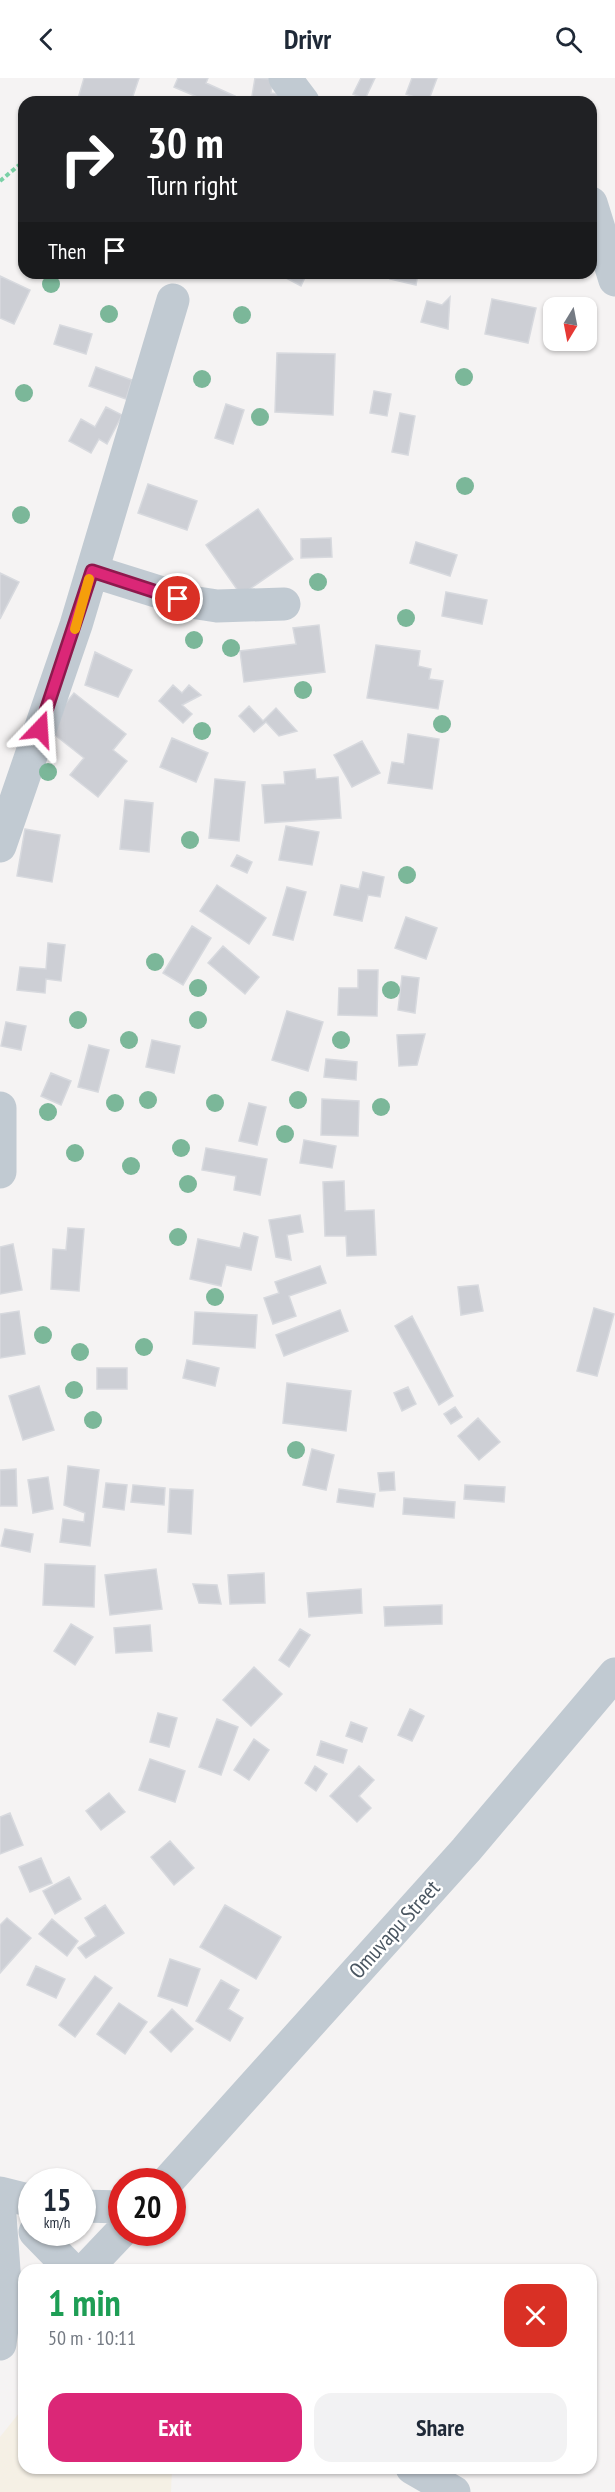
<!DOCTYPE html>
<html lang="en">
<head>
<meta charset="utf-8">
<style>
	body { margin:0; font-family:"PT Sans Narrow",sans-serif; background:#f2f2f3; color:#1f2937; height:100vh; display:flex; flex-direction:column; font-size:22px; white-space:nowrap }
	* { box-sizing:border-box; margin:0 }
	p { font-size:20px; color:#747a83 }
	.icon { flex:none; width:33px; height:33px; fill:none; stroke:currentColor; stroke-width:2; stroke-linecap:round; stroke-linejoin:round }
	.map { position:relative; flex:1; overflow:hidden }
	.panel { position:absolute; left:18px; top:2186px; width:579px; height:210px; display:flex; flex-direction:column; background:#fff; border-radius:18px; box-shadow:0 2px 4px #0004 }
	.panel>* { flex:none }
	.top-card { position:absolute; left:18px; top:18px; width:579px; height:183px; border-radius:18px; box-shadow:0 2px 4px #0004; background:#202124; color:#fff; overflow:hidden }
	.needle { width:39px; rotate:190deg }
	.fabs { position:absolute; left:543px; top:219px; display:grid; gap:12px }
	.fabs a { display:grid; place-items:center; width:54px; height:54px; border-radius:12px; background:#fff; box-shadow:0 2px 4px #0004; font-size:30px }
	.speed { position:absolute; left:18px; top:2090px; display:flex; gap:12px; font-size:30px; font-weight:700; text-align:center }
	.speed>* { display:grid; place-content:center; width:78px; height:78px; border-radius:50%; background:#fff; box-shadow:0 2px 4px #0004; line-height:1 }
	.speed small { font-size:15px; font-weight:400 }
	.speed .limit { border:9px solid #d22; background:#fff; color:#111 }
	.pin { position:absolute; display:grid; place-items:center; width:51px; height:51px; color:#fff; margin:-26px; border:3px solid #fff; border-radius:50%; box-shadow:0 2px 6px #0007 }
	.me { position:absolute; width:66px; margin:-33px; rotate:20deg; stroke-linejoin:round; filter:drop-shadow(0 0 4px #0008) }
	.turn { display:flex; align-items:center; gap:21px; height:126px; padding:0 30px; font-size:27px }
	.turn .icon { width:78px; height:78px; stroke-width:2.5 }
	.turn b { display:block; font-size:42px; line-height:51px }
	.then { display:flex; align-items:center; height:57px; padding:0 30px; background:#0003; gap:12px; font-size:22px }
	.round { display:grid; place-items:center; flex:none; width:63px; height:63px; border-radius:18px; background:#f2f2f3 }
	.summary { display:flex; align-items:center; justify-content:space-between; height:102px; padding:0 30px }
	h1 { font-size:36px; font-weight:600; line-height:45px; color:#1e9e55 }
	.action { display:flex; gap:12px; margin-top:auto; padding:12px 30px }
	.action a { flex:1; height:69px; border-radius:18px; background:#db2777; color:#fff; font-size:24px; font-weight:600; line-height:69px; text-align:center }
	.action a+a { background:#f2f2f3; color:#1f2937 }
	header { display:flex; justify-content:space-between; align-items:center; height:78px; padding:0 30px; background:#fff; font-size:27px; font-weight:600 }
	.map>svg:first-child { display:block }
	.sand { fill:#f5f0e5 }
	.building { fill:#cdcfd5; stroke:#d7d9de; stroke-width:1.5 }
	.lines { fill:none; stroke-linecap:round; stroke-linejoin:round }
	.path { stroke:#7ad0a6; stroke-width:4; stroke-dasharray:4.5 3; stroke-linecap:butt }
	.minor { stroke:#c1cad2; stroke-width:33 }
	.tree { fill:#7bb799 }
	.route-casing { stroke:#8e194d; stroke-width:15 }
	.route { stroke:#db2777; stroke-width:10 }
	.slow { stroke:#f59e0b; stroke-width:10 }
	.labels { text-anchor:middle; stroke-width:5; stroke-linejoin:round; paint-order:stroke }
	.street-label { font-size:22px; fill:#4a5661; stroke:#fff }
</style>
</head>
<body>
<header><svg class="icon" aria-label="back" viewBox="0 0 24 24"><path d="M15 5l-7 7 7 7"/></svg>Drivr<svg class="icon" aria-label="search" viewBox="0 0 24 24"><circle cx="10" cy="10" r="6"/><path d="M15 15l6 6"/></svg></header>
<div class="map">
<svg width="615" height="2414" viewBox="0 0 615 2414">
	<rect width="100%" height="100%" fill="#f5f3f3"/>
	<path class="sand" d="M 24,2329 L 24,2390 L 172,2390 L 171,2414 L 0,2414 L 0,2359 Z"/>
	<path class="building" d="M 84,0 L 139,0 L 131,24 L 77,24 Z
		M 178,0 L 208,0 L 206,5 L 235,18 L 230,24 L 209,24 L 174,9 Z
		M 255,0 L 273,1 L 271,15 L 285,17 L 284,24 L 251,24 Z
		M 361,0 L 375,0 L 365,21 L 353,16 Z
		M 412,0 L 437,0 L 428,24 L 406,16 Z
		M 289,195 L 307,195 L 301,208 L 286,200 Z
		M 391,195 L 418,195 L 416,207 L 390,201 Z
		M 0,198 L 30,212 L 14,246 L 0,240 Z
		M 450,219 L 448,251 L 421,244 L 427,223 L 442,227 Z
		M 492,221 L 536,230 L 528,265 L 485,256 Z
		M 60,247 L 92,256 L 86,276 L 54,266 Z
		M 277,275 L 335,276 L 333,337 L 275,334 Z
		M 96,289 L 132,302 L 126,321 L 89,308 Z
		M 374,313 L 391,316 L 387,338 L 370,335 Z
		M 226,326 L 244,332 L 233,366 L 215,360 Z
		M 106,329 L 122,337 L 107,366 L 99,361 L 91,375 L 69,363 L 81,341 L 95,349 Z
		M 400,335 L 415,338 L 408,377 L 392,374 Z
		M 148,406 L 197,423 L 187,452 L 138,435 Z
		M 258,431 L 293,481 L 241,517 L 206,467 Z
		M 331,460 L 332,479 L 301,480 L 301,461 Z
		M 416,464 L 457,477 L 450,498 L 410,485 Z
		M 0,495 L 19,504 L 0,541 Z
		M 446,514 L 487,522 L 482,546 L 442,538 Z
		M 319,547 L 325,594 L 244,604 L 240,573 L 296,566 L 293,550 Z
		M 376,567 L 420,573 L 418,588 L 431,591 L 429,601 L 443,603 L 438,631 L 367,620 Z
		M 95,574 L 132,592 L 118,619 L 85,607 Z
		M 173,607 L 182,615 L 189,607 L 201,617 L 182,627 L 192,636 L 183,645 L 159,623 Z
		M 74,615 L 126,656 L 113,672 L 127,683 L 98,719 L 70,697 L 84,680 L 46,650 Z
		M 249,628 L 263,643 L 276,630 L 297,653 L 279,658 L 266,644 L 254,654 L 239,638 Z
		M 408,656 L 439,661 L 432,711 L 388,705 L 392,684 L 404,686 Z
		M 172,660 L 208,675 L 196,704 L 160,689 Z
		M 362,663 L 380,695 L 352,709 L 334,677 Z
		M 315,691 L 316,701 L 338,699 L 341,740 L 265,745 L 262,707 L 285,706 L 284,694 Z
		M 215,701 L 245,704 L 239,763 L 209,760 Z
		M 125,722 L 153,725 L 149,774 L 120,771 Z
		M 286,748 L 319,754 L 312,787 L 279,782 Z
		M 25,751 L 60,757 L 52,804 L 17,798 Z
		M 237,777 L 252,784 L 247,795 L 231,788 Z
		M 363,794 L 384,799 L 380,819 L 368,817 L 362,843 L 334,837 L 341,807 L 359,811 Z
		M 217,807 L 266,840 L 249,866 L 200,833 Z
		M 287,809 L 306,814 L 293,862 L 273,857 Z
		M 406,839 L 437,850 L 426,881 L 395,870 Z
		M 192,848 L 211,860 L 183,907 L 163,895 Z
		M 48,865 L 65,867 L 61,903 L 46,901 L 45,915 L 17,912 L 20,889 L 46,891 Z
		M 223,868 L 259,899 L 245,916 L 208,885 Z
		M 358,892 L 378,892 L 377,938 L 338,937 L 339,910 L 358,910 Z
		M 402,898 L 419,900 L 415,935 L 398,932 Z
		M 287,933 L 323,944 L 308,993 L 272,982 Z
		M 6,944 L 26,948 L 21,972 L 1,968 Z
		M 425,956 L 417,987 L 399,988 L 397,957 Z
		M 152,962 L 180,968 L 174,995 L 146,989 Z
		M 89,967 L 109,972 L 98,1014 L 78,1009 Z
		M 326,981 L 357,984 L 356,1002 L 324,999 Z
		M 51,995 L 71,1003 L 61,1027 L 41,1018 Z
		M 322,1021 L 359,1023 L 358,1058 L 321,1057 Z
		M 249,1025 L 266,1029 L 257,1067 L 239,1063 Z
		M 304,1062 L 336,1068 L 332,1090 L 300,1085 Z
		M 206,1070 L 267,1081 L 260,1117 L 234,1112 L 236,1098 L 202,1092 Z
		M 344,1103 L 345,1133 L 374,1132 L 376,1177 L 347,1178 L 346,1158 L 325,1158 L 323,1104 Z
		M 300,1137 L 303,1154 L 287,1157 L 291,1182 L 276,1179 L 269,1142 Z
		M 68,1150 L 84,1151 L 79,1213 L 51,1211 L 53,1171 L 66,1172 Z
		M 244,1155 L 258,1159 L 251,1192 L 226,1187 L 221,1208 L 190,1201 L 198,1161 L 240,1170 Z
		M 13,1166 L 22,1212 L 0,1216 L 0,1169 Z
		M 320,1188 L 326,1205 L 289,1218 L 296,1238 L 273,1246 L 264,1220 L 279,1215 L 275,1204 Z
		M 478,1207 L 483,1233 L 461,1237 L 458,1209 Z
		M 594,1230 L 614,1236 L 597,1298 L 577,1293 Z
		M 340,1232 L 348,1253 L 284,1278 L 276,1257 Z
		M 19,1233 L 25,1276 L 0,1280 L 0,1236 Z
		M 195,1234 L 257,1237 L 255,1270 L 193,1266 Z
		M 412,1238 L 453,1318 L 439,1327 L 395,1248 Z
		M 187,1282 L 219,1290 L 215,1308 L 183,1300 Z
		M 97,1290 L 127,1290 L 127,1311 L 97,1311 Z
		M 287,1305 L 351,1313 L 346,1353 L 283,1345 Z
		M 39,1308 L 54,1352 L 23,1362 L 9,1318 Z
		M 408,1309 L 416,1326 L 402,1333 L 394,1315 Z
		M 455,1329 L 462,1339 L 451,1346 L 444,1336 Z
		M 478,1340 L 500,1364 L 479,1382 L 458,1358 Z
		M 312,1371 L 334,1377 L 326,1412 L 303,1407 Z
		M 68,1388 L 99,1392 L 90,1468 L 60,1464 L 63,1441 L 84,1444 L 85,1435 L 64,1427 Z
		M 16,1391 L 17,1428 L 0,1428 L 0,1392 Z
		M 394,1394 L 395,1412 L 380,1413 L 378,1395 Z
		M 48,1399 L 53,1431 L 33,1435 L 28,1402 Z
		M 106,1405 L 127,1407 L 124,1432 L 103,1429 Z
		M 133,1407 L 165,1410 L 164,1427 L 131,1424 Z
		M 465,1407 L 505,1409 L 504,1424 L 464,1421 Z
		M 170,1411 L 193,1412 L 191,1456 L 168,1454 Z
		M 339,1411 L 375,1416 L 373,1429 L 337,1424 Z
		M 404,1420 L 455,1424 L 454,1440 L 403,1436 Z
		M 5,1451 L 33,1456 L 30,1474 L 1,1468 Z
		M 45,1486 L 95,1488 L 94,1529 L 43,1527 Z
		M 156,1491 L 162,1531 L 110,1537 L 105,1497 Z
		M 264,1495 L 265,1525 L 230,1526 L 228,1497 Z
		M 193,1506 L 217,1507 L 221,1526 L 199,1525 Z
		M 361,1511 L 362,1535 L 309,1539 L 307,1515 Z
		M 442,1527 L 442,1546 L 385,1548 L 384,1529 Z
		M 71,1546 L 93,1559 L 75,1587 L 54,1573 Z
		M 150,1547 L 152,1573 L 116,1575 L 114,1550 Z
		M 300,1551 L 310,1557 L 289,1589 L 279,1582 Z
		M 254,1589 L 282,1616 L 251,1648 L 223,1622 Z
		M 410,1631 L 424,1638 L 412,1663 L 398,1657 Z
		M 158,1635 L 177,1640 L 169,1669 L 150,1664 Z
		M 217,1641 L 238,1649 L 221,1697 L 199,1689 Z
		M 351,1644 L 367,1650 L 362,1664 L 346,1658 Z
		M 254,1661 L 269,1672 L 249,1702 L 234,1692 Z
		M 321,1663 L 347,1672 L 343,1685 L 317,1677 Z
		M 150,1681 L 185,1693 L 175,1724 L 139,1712 Z
		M 315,1688 L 327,1696 L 316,1713 L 305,1705 Z
		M 359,1688 L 374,1702 L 359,1718 L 371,1730 L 357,1744 L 330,1718 Z
		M 109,1715 L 125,1734 L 101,1752 L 86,1733 Z
		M 10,1735 L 23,1767 L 0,1776 L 0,1739 Z
		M 170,1763 L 194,1790 L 174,1807 L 151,1779 Z
		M 41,1780 L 52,1805 L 30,1814 L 19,1789 Z
		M 69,1799 L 81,1821 L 55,1836 L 43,1813 Z
		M 105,1827 L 124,1855 L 86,1880 L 78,1870 L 96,1858 L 85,1840 Z
		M 225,1827 L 281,1859 L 256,1901 L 200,1869 Z
		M 7,1840 L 31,1860 L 0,1895 L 0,1847 Z
		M 52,1841 L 78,1863 L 67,1878 L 39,1856 Z
		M 170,1881 L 200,1891 L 187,1928 L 158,1918 Z
		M 36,1888 L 65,1901 L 56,1920 L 27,1907 Z
		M 95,1898 L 112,1910 L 75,1959 L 59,1947 Z
		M 221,1902 L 239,1912 L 228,1931 L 243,1940 L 230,1963 L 196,1943 Z
		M 119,1925 L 147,1944 L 125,1976 L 97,1956 Z
		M 172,1931 L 193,1951 L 171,1974 L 150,1954 Z"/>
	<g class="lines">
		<path class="path" d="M 0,103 L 24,83"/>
		<path class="minor" d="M 285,0 L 303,24
			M 591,125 L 615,202
			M 92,493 L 191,524 L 217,528 L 284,526
			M 0,768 L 76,547 L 173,222
			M 0,1030 L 0,1094
			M 168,2103 L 466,1772 L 615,1596
			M 0,2115 L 32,2123
			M 82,2128 L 122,2129
			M 0,2138 L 6,2219 L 0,2266
			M 35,2154 L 72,2192
			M 85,2192 L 122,2153
			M 412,2390 L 454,2414"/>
	</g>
	<g class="tree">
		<circle cx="51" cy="206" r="9"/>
		<circle cx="109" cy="236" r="9"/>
		<circle cx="242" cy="237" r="9"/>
		<circle cx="464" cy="299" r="9"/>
		<circle cx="202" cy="301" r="9"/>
		<circle cx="24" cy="315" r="9"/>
		<circle cx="260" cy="339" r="9"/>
		<circle cx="465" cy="408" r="9"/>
		<circle cx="21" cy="437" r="9"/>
		<circle cx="318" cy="504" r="9"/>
		<circle cx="406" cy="540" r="9"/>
		<circle cx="194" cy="562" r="9"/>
		<circle cx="231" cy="570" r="9"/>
		<circle cx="303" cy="612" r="9"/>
		<circle cx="442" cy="646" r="9"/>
		<circle cx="202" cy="653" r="9"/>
		<circle cx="48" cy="694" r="9"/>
		<circle cx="190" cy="762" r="9"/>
		<circle cx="407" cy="797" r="9"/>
		<circle cx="155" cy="884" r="9"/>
		<circle cx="198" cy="910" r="9"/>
		<circle cx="391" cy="912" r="9"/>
		<circle cx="78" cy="942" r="9"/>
		<circle cx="198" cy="942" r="9"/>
		<circle cx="129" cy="962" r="9"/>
		<circle cx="341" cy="962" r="9"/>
		<circle cx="148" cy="1022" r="9"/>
		<circle cx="298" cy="1022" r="9"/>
		<circle cx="115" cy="1025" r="9"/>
		<circle cx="215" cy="1025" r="9"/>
		<circle cx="381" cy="1029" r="9"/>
		<circle cx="48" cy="1034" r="9"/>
		<circle cx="285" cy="1056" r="9"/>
		<circle cx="181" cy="1070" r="9"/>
		<circle cx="75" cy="1075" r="9"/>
		<circle cx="131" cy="1088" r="9"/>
		<circle cx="188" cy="1106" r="9"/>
		<circle cx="178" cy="1159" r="9"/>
		<circle cx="215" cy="1219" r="9"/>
		<circle cx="43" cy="1257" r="9"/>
		<circle cx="144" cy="1269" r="9"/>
		<circle cx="80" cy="1274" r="9"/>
		<circle cx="74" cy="1312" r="9"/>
		<circle cx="93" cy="1342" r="9"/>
		<circle cx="296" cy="1372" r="9"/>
	</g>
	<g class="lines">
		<g class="route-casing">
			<path id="route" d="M 40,651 L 92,493 L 178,521"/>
		</g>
		<use href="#route" class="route"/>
		<path class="slow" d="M 75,551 L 89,501"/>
	</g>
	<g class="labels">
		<g class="street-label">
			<text transform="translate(394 1851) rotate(-48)" y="8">Omuvapu Street</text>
		</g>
	</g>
</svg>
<div class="fabs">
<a><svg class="needle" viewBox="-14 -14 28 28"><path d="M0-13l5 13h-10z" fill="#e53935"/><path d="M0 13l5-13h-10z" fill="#747a83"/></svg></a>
</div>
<div class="speed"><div>15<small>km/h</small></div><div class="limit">20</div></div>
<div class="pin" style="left:178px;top:521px;background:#d93025"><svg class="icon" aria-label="arrive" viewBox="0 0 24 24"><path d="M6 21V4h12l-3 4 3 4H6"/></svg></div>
<svg class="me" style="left:40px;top:651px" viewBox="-20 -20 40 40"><path d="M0-17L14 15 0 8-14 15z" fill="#db2777" stroke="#fff" stroke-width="4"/></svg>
<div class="top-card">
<div class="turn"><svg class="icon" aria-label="right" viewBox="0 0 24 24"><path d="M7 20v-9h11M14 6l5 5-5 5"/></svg><div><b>30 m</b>Turn right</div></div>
<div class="then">Then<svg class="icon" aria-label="arrive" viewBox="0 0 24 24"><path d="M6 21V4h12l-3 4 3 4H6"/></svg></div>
</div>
<section class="panel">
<div class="summary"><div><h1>1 min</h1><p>50 m · 10:11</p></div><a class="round" style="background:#d93025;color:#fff"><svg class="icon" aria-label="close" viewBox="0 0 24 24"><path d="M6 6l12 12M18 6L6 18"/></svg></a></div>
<div class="action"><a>Exit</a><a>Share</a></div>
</section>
</div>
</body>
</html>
